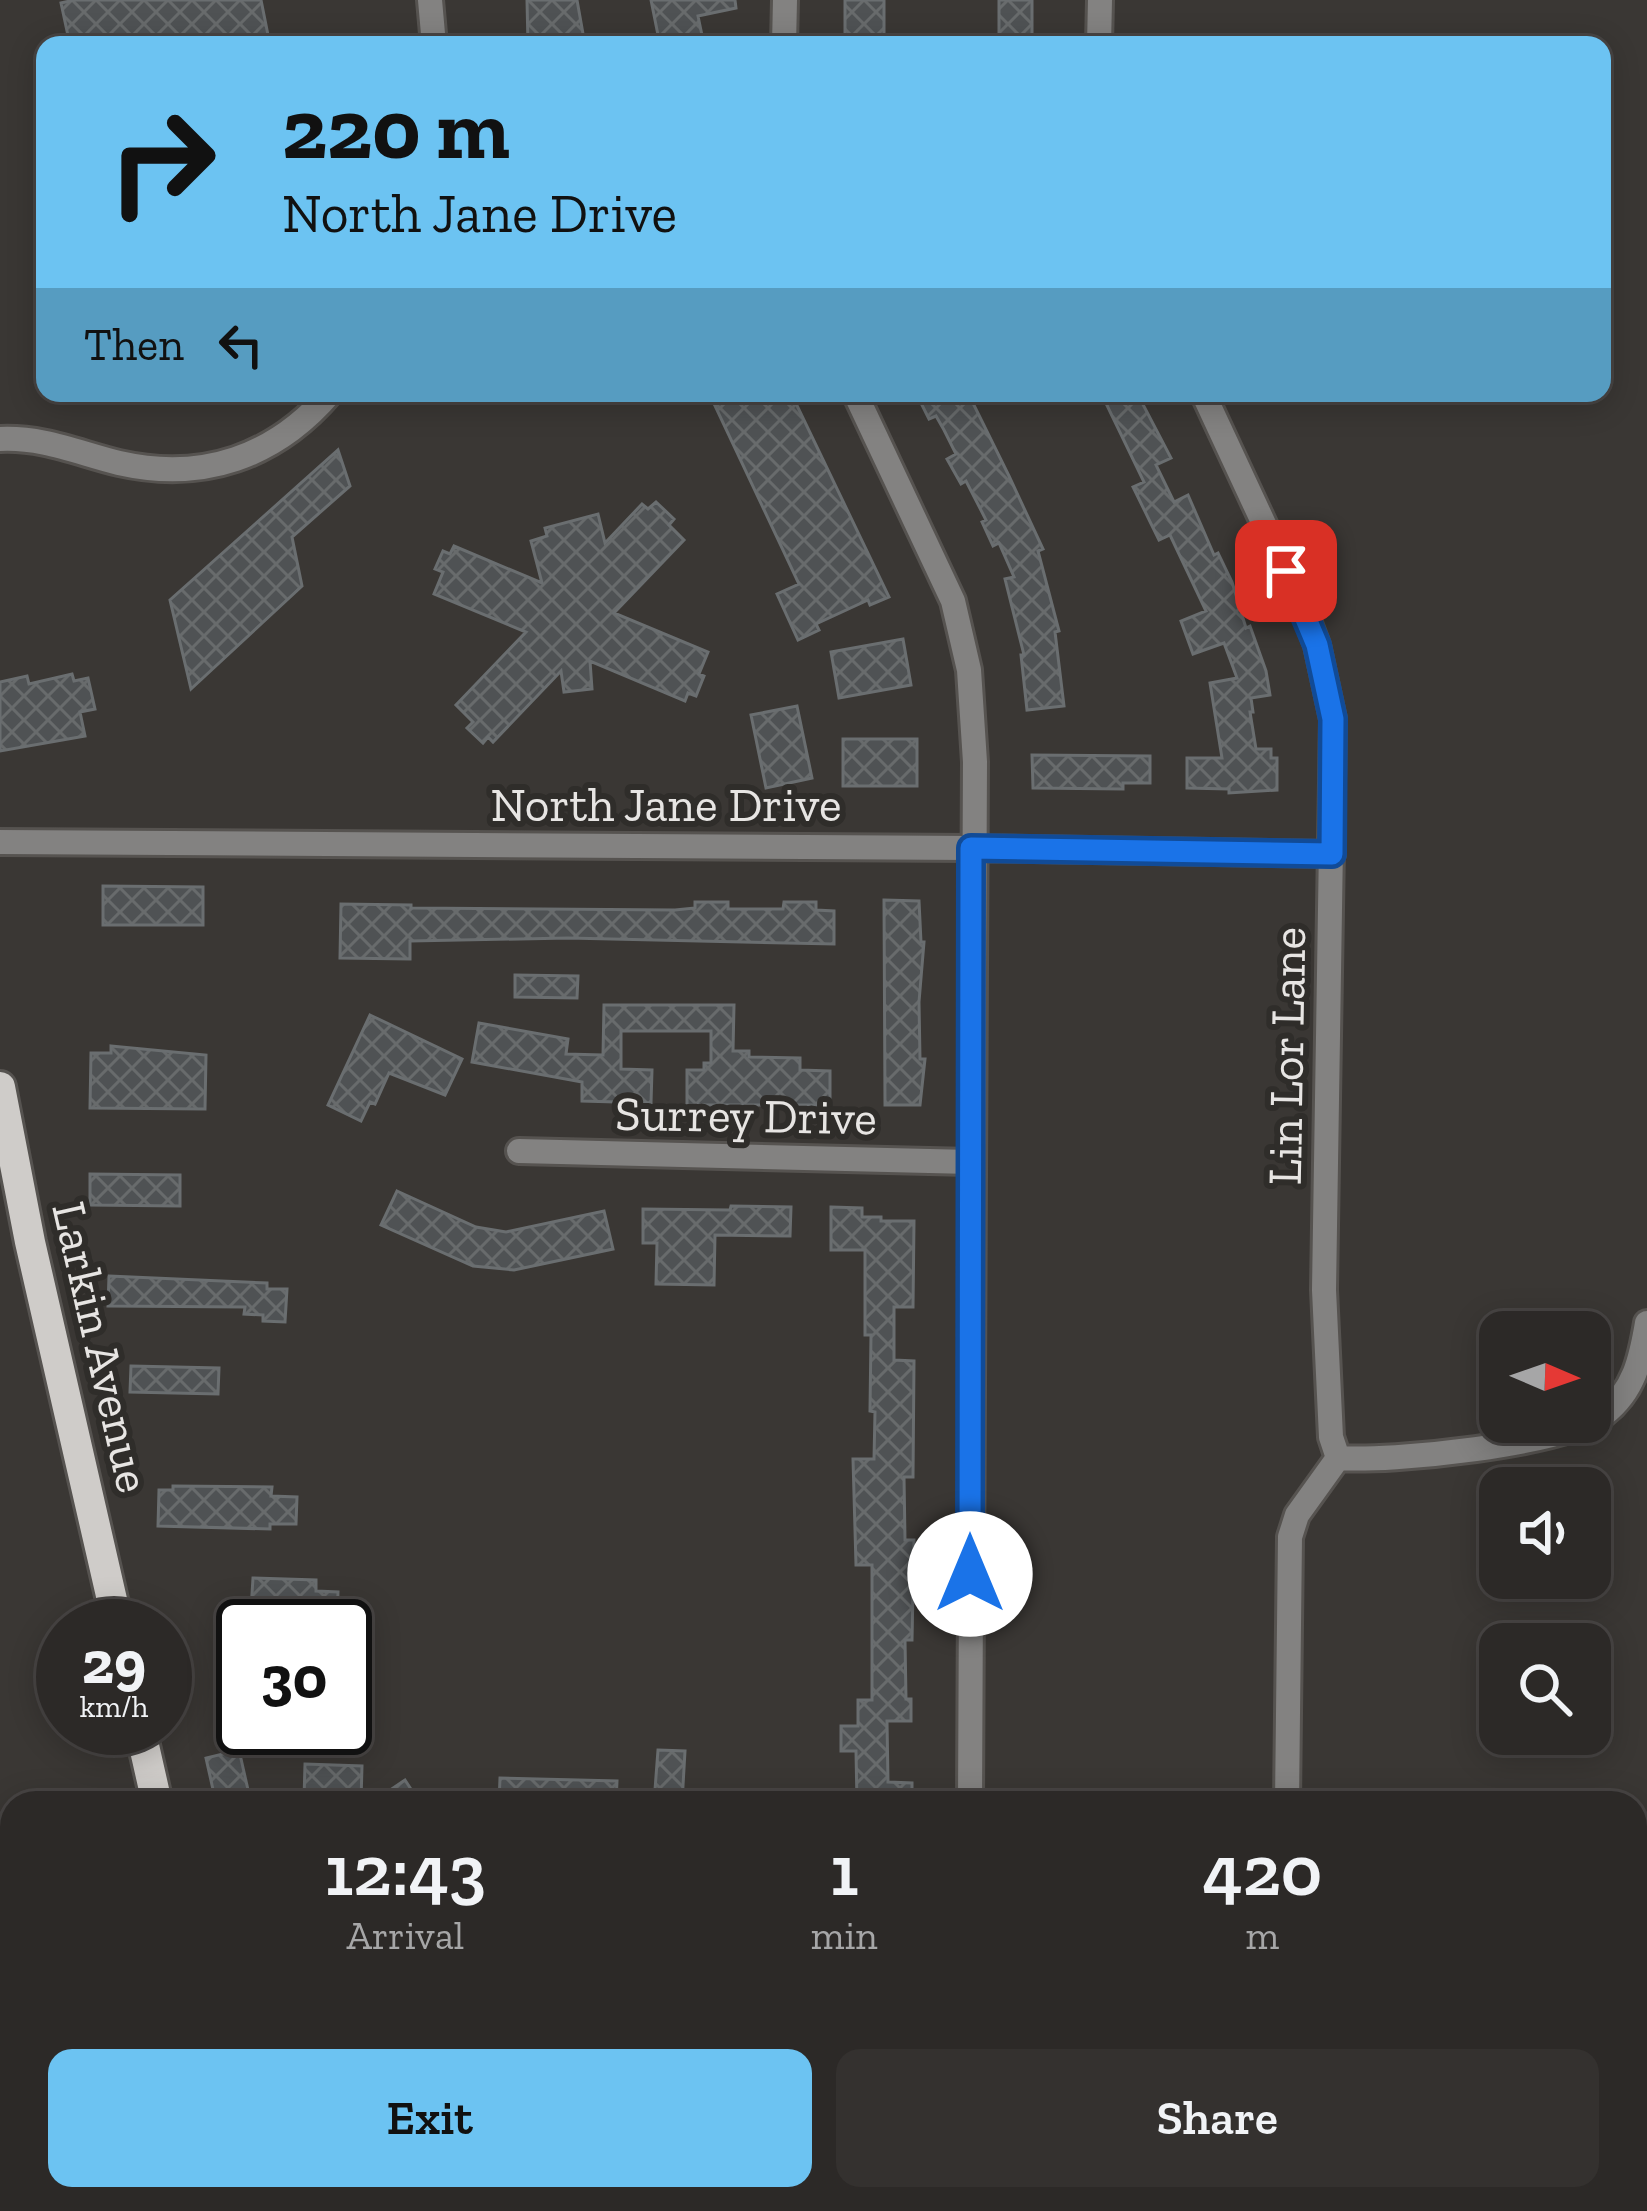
<!DOCTYPE html>
<html lang="en">
<head>
<meta charset="utf-8">
<style>
	body { margin:0; font-family:"Zilla Slab",serif; background:#34312f; color:#f1f3f6; height:100vh; display:flex; flex-direction:column; font-size:45px; white-space:nowrap }
	* { box-sizing:border-box; margin:0 }
	p { font-size:39px; color:#a6a6a7 }
	.icon { flex:none; width:66px; height:66px; fill:none; stroke:currentColor; stroke-width:2; stroke-linecap:round; stroke-linejoin:round }
	.map { position:relative; flex:1; overflow:hidden }
	.side { position:absolute; left:0px; top:1791px; width:1647px; height:420px; display:flex; flex-direction:column; background:#2c2927; border-radius:36px 36px 0 0; box-shadow:0 6px 30px #0003,0 0 0 3px #484544 }
	.side>* { flex:none }
	.hud { position:absolute; left:36px; top:36px; width:1575px; height:366px; border-radius:24px; box-shadow:0 6px 30px #0003,0 0 0 3px #484544; background:#6cc3f2; color:#111; overflow:hidden }
	.needle { width:78px; rotate:92deg }
	.buttons { position:absolute; left:1479px; top:1311px; display:grid; gap:24px }
	.buttons a { display:grid; place-items:center; width:132px; height:132px; border-radius:24px; background:#2c2927; box-shadow:0 6px 30px #0003,0 0 0 3px #484544; font-size:60px }
	.speed { position:absolute; left:36px; top:1599px; display:flex; gap:24px; font-size:60px; font-weight:700; text-align:center }
	.speed>* { display:grid; place-content:center; width:156px; height:156px; border-radius:50%; background:#2c2927; box-shadow:0 6px 30px #0003,0 0 0 3px #484544; line-height:1 }
	.speed small { font-size:30px; font-weight:400 }
	.speed .limit { border:6px solid #111; border-radius:18px; background:#fff; color:#111 }
	.pin { position:absolute; display:grid; place-items:center; width:102px; height:102px; color:#fff; margin:-51px; border-radius:24px; box-shadow:0 6px 18px #0006 }
	.me { position:absolute; width:132px; margin:-66px; rotate:0deg; stroke-linejoin:round; filter:drop-shadow(0 0 9px #0008) }
	.turn { display:flex; align-items:center; gap:42px; height:252px; padding:0 48px; font-size:54px }
	.turn .icon { width:156px; height:156px; stroke-width:2.5 }
	.turn b { display:block; font-size:84px; line-height:102px }
	.then { display:flex; align-items:center; height:114px; padding:0 48px; background:#0003; gap:24px; font-size:45px }
	.eta { display:flex; justify-content:space-evenly; align-items:center; height:204px; text-align:center }
	.eta b { font-size:72px; font-weight:600; line-height:84px }
	.action { display:flex; gap:24px; margin-top:auto; padding:24px 48px }
	.action a { flex:1; height:138px; border-radius:24px; background:#6cc3f2; color:#111; font-size:48px; font-weight:600; line-height:138px; text-align:center }
	.action a+a { background:#34312f; color:#f1f3f6 }
	.map>svg:first-child { display:block }
	.building { fill:url(#building-cross-hatch); stroke:#6a6e70; stroke-width:3 }
	.lines { fill:none; stroke-linecap:round; stroke-linejoin:round }
	.minor-casing { stroke:#565350; stroke-width:30 }
	.major-casing { stroke:#565350; stroke-width:36 }
	.minor { stroke:#838281; stroke-width:24 }
	.major { stroke:#cfccc9; stroke-width:30 }
	.route-casing { stroke:#114b97; stroke-width:30 }
	.route { stroke:#1a73e8; stroke-width:21 }
	.labels { text-anchor:middle; stroke-width:12; stroke-linejoin:round; paint-order:stroke }
	.street-label { font-size:48px; fill:#e7e5e3; stroke:#2f2d2a }
</style>
</head>
<body>
<div class="map">
<svg width="1647" height="2211" viewBox="0 0 1647 2211">
	<defs>
		<pattern id="building-cross-hatch" width="8" height="8" patternUnits="userSpaceOnUse" patternTransform="scale(3)"><rect width="8" height="8" fill="#4f5254"/><path d="M0 0l8 8M0 8l8-8" fill="none" stroke="#686b6c"/></pattern>
	</defs>
	<rect width="100%" height="100%" fill="#3a3734"/>
	<path class="building" d="M 74,0 L 261,0 L 270,45 L 70,45 L 61,3 Z
		M 527,0 L 577,0 L 585,45 L 528,45 Z
		M 651,0 L 735,0 L 736,8 L 698,16 L 704,45 L 660,45 Z
		M 845,0 L 884,0 L 884,45 L 845,45 Z
		M 999,0 L 1032,0 L 1032,42 L 999,41 Z
		M 709,393 L 791,393 L 889,597 L 870,605 L 868,600 L 816,624 L 819,630 L 798,640 L 777,594 L 799,584 Z
		M 916,393 L 968,393 L 1009,476 L 1043,549 L 1038,551 L 1059,631 L 1055,632 L 1064,706 L 1027,710 L 1021,655 L 1024,655 L 1005,579 L 1014,577 L 999,543 L 993,546 L 982,522 L 986,520 L 966,481 L 961,484 L 947,459 L 956,454 L 944,430 L 936,416 L 929,419 Z
		M 1101,393 L 1137,393 L 1171,458 L 1156,465 L 1174,502 L 1188,495 L 1214,555 L 1218,553 L 1232,582 L 1246,628 L 1250,626 L 1266,671 L 1270,695 L 1251,698 L 1253,712 L 1250,712 L 1256,749 L 1271,749 L 1271,758 L 1277,758 L 1277,790 L 1229,793 L 1229,789 L 1187,788 L 1187,758 L 1222,758 L 1210,683 L 1237,678 L 1224,643 L 1193,654 L 1181,621 L 1206,611 L 1170,535 L 1159,540 L 1133,487 L 1144,482 Z
		M 338,450 L 350,486 L 292,537 L 302,586 L 191,689 L 170,600 Z
		M 656,502 L 674,519 L 669,525 L 684,540 L 614,613 L 708,652 L 699,674 L 704,676 L 696,696 L 688,693 L 685,701 L 590,661 L 592,689 L 564,692 L 561,671 L 493,742 L 488,737 L 483,743 L 467,728 L 473,722 L 456,705 L 526,632 L 434,594 L 443,572 L 435,569 L 443,551 L 450,554 L 454,546 L 542,583 L 531,541 L 547,536 L 545,528 L 598,514 L 605,543 L 642,504 L 648,509 Z
		M 903,639 L 911,685 L 839,698 L 831,652 Z
		M 72,674 L 74,681 L 88,678 L 95,709 L 80,712 L 85,736 L 0,751 L 0,682 L 27,676 L 29,684 Z
		M 797,706 L 812,778 L 766,788 L 751,715 Z
		M 843,739 L 917,739 L 917,786 L 843,786 Z
		M 1032,755 L 1150,756 L 1150,783 L 1123,783 L 1123,789 L 1033,788 Z
		M 103,886 L 203,887 L 203,925 L 103,925 Z
		M 884,900 L 919,901 L 921,942 L 924,942 L 919,1002 L 920,1059 L 925,1059 L 920,1105 L 885,1105 Z
		M 695,902 L 728,902 L 728,909 L 783,909 L 784,902 L 816,902 L 816,910 L 834,911 L 834,944 L 568,938 L 410,941 L 410,959 L 340,958 L 341,904 L 411,905 L 411,908 L 675,910 L 695,908 Z
		M 515,975 L 578,976 L 577,998 L 515,997 Z
		M 604,1005 L 734,1005 L 733,1051 L 749,1051 L 749,1057 L 800,1058 L 800,1070 L 830,1071 L 830,1105 L 687,1105 L 687,1070 L 704,1070 L 704,1063 L 711,1063 L 711,1031 L 621,1031 L 621,1069 L 652,1070 L 651,1103 L 582,1101 L 582,1082 L 472,1062 L 479,1023 L 568,1039 L 566,1054 L 603,1055 Z
		M 370,1015 L 462,1059 L 445,1095 L 389,1073 L 375,1104 L 370,1102 L 361,1121 L 328,1105 Z
		M 111,1046 L 206,1055 L 205,1109 L 90,1108 L 91,1053 L 111,1053 Z
		M 90,1174 L 180,1175 L 180,1206 L 90,1205 Z
		M 397,1191 L 476,1227 L 506,1232 L 604,1211 L 613,1249 L 514,1270 L 473,1266 L 381,1225 Z
		M 731,1206 L 791,1207 L 790,1236 L 715,1235 L 714,1285 L 656,1284 L 657,1243 L 643,1243 L 643,1209 L 730,1210 Z
		M 831,1207 L 862,1208 L 862,1217 L 881,1217 L 881,1221 L 914,1221 L 913,1307 L 894,1307 L 894,1360 L 914,1361 L 913,1477 L 904,1477 L 905,1540 L 914,1540 L 912,1640 L 905,1640 L 906,1699 L 911,1699 L 911,1721 L 887,1721 L 888,1782 L 912,1783 L 912,1803 L 857,1803 L 856,1751 L 841,1751 L 841,1726 L 858,1726 L 858,1700 L 872,1700 L 872,1565 L 856,1565 L 853,1459 L 874,1459 L 875,1412 L 870,1411 L 871,1335 L 865,1335 L 865,1250 L 831,1250 Z
		M 109,1276 L 267,1283 L 267,1289 L 287,1289 L 285,1322 L 263,1321 L 263,1315 L 244,1314 L 245,1307 L 108,1306 Z
		M 131,1366 L 219,1368 L 218,1394 L 130,1392 Z
		M 173,1486 L 272,1487 L 271,1496 L 297,1497 L 296,1524 L 270,1524 L 270,1529 L 158,1526 L 159,1490 L 173,1490 Z
		M 253,1578 L 316,1580 L 316,1591 L 338,1592 L 337,1626 L 250,1626 Z
		M 239,1750 L 251,1803 L 216,1803 L 206,1758 Z
		M 658,1750 L 685,1751 L 682,1803 L 654,1803 Z
		M 305,1764 L 362,1766 L 361,1801 L 304,1799 Z
		M 500,1778 L 617,1781 L 616,1803 L 499,1803 Z
		M 405,1780 L 420,1803 L 371,1803 Z"/>
	<g class="lines">
		<g class="minor-casing">
			<path id="minor" d="M 430,0 L 434,45
				M 784,45 L 785,0
				M 1099,45 L 1100,0
				M 855,393 L 953,601 L 969,670 L 975,762 L 970,1803
				M 1203,393 L 1304,610 L 1317,645 L 1333,719 L 1324,1290 L 1331,1437 L 1338,1458
				M 0,439 C 44,437 78,453 119,463 C 203,482 275,457 330,393
				M 0,842 L 971,848 L 1332,854
				M 519,1151 L 971,1162
				M 1287,1803 L 1290,1537 L 1297,1515 L 1338,1458 C 1390,1462 1564,1445 1604,1414 C 1634,1391 1641,1359 1647,1323
				M 1059,2211 L 1059,2199"/>
		</g>
		<g class="major-casing">
			<path id="major" d="M 0,1087 L 30,1242 L 118,1626
				M 140,1728 L 157,1803
				M 0,2110 L 12,2110
				M 1635,2168 L 1647,2168
				M 242,2199 L 245,2211"/>
		</g>
		<use href="#minor" class="minor"/>
		<use href="#major" class="major"/>
	</g>
	<g class="lines">
		<g class="route-casing">
			<path id="route" d="M 970,1574 L 971,848 L 1332,854 L 1333,719 L 1317,645 L 1286,571"/>
		</g>
		<use href="#route" class="route"/>
	</g>
	<g class="labels">
		<g class="street-label">
			<text x="666" y="821">North Jane Drive</text>
			<text transform="translate(1286 1056) rotate(-89)" y="17">Lin Lor Lane</text>
			<text transform="translate(746 1115) rotate(1)" y="17">Surrey Drive</text>
			<text transform="translate(102 1347) rotate(77)" y="17">Larkin Avenue</text>
		</g>
	</g>
</svg>
<div class="buttons">
<a><svg class="needle" viewBox="-14 -14 28 28"><path d="M0-13l5 13h-10z" fill="#e53935"/><path d="M0 13l5-13h-10z" fill="#a6a6a7"/></svg></a>
<a><svg class="icon" aria-label="sound" viewBox="0 0 24 24"><path d="M4 9h4l5-4v14l-5-4H4zM17 9q2 3 0 6"/></svg></a>
<a><svg class="icon" aria-label="search" viewBox="0 0 24 24"><circle cx="10" cy="10" r="6"/><path d="M15 15l6 6"/></svg></a>
</div>
<div class="speed"><div>29<small>km/h</small></div><div class="limit">30</div></div>
<div class="pin" style="left:1286px;top:571px;background:#d93025"><svg class="icon" aria-label="arrive" viewBox="0 0 24 24"><path d="M6 21V4h12l-3 4 3 4H6"/></svg></div>
<svg class="me" style="left:970px;top:1574px" viewBox="-20 -20 40 40"><circle r="19" fill="#fff"/><path d="M0-13L10 11 0 6-10 11z" fill="#1a73e8"/></svg>
<div class="hud">
<div class="turn"><svg class="icon" aria-label="right" viewBox="0 0 24 24"><path d="M7 20v-9h11M14 6l5 5-5 5"/></svg><div><b>220 m</b>North Jane Drive</div></div>
<div class="then">Then<svg class="icon" aria-label="left" viewBox="0 0 24 24"><path d="M17 20v-9H6M10 6l-5 5 5 5"/></svg></div>
</div>
<section class="side">
<div class="eta">
<div><b>12:43</b><p>Arrival</p></div>
<div><b>1</b><p>min</p></div>
<div><b>420</b><p>m</p></div>
</div>
<div class="action"><a>Exit</a><a>Share</a></div>
</section>
</div>
</body>
</html>
